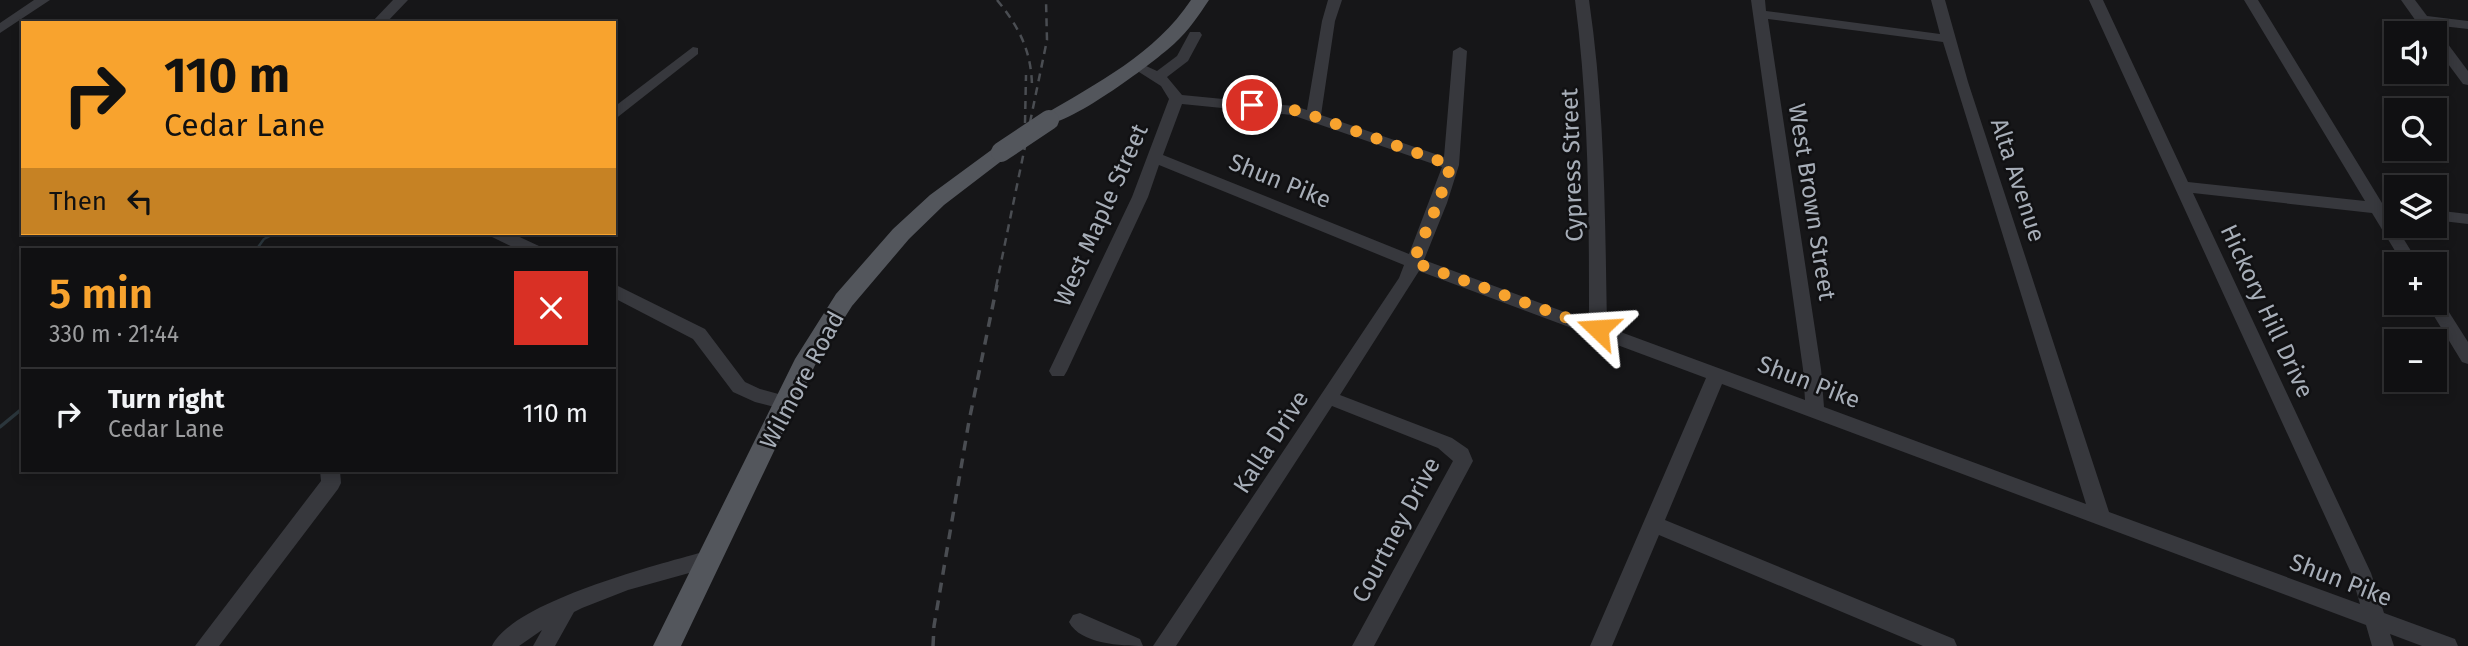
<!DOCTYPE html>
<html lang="en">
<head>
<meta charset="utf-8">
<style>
	body { margin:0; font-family:"Fira Sans",sans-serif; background:#1e1e20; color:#f1f3f6; height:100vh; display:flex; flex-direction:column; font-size:26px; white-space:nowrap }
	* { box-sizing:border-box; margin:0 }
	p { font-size:23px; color:#9c9d9f }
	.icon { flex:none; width:38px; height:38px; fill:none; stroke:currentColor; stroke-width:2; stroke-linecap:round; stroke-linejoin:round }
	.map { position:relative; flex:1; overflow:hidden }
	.side { position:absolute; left:21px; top:248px; width:595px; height:224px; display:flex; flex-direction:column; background:#101012; border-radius:0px; box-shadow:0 4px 10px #0003,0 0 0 2px #303032 }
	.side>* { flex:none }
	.top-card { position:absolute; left:21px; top:21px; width:595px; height:214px; border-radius:0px; box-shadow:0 4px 10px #0003,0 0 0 2px #303032; background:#f8a32e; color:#111; overflow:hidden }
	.tools { position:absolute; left:2384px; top:21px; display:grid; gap:14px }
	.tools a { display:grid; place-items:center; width:63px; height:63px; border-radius:0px; background:#101012; box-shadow:0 4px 10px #0003,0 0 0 2px #303032; font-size:35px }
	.pin { position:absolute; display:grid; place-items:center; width:60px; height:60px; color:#fff; margin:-30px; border:4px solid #fff; border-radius:50%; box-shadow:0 2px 7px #0007 }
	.me { position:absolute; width:77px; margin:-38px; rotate:290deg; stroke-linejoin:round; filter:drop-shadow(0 0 5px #0008) }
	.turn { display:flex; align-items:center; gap:24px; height:147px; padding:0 28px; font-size:32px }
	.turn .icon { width:91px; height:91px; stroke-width:2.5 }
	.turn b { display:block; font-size:49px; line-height:60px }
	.then { display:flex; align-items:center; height:66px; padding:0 28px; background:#0003; gap:14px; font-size:26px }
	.round { display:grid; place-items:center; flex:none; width:74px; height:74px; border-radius:0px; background:#1e1e20 }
	.overview { display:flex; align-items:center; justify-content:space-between; height:119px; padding:0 28px }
	h1 { font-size:42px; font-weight:600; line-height:52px; color:#f8a32e }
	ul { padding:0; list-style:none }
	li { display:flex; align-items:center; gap:21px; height:91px; padding:0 28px; border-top:2px solid #303032 }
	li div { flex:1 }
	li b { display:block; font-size:26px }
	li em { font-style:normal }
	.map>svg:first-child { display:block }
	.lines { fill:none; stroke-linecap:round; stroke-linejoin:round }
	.stream-far1 { stroke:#2b363c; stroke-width:2.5 }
	.stream { stroke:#2b363c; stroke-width:3.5 }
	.minor { fill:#37383d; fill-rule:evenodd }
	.major { fill:#53565c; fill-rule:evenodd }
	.rail-far1 { stroke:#4a4d52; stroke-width:2.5; stroke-dasharray:8 6; stroke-linecap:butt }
	.rail { stroke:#4a4d52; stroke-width:3.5; stroke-dasharray:10 8; stroke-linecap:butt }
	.major-bridge { stroke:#53565c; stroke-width:20 }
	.route { stroke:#f8a32e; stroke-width:12; stroke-dasharray:0 21.6 }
	.labels { text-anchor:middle; stroke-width:5; stroke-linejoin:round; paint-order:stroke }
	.street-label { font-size:24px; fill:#a7aeb8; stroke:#111113 }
</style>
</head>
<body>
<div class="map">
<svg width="2468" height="646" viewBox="0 0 2468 646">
	<rect width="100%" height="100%" fill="#161618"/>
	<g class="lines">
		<path class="stream-far1" d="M 256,250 L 264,239 L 276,233"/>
		<path class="stream" d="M 0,427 L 23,408"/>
		<path class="minor" d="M 34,0 L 50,0 L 0,33 L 0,23 Z
			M 393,0 L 408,0 L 386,23 L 371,23 Z
			M 1328,0 L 1342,0 L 1335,21 L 1321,115 L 1444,157 L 1453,51 L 1460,47 L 1467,51 L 1459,165 L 1447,203 L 1424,260 L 1589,321 C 1589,213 1589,107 1575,0 L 1589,0 C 1605,109 1605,217 1607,327 L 1805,400 L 1803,369 L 1751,0 L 1765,0 L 1766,11 L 1940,34 L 1931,0 L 1945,0 L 1968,82 L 2109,512 L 2360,604 L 2351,573 L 2089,0 L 2103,0 L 2188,182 L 2365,201 L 2244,0 L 2258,0 L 2382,203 L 2396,205 L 2396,215 L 2389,215 L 2419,264 L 2403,264 L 2372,213 L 2193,193 L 2371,573 L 2384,613 L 2455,639 L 2458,646 L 2422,646 L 2390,634 L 2394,646 L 2372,646 L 2366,625 L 1722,384 L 1665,520 L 1954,639 L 1957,646 L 1923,646 L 1659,535 L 1612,646 L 1590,646 L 1706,378 L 1419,271 L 1340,395 L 1452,438 L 1468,449 L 1473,461 L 1374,646 L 1352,646 L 1453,461 L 1438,448 L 1332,406 L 1176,646 L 1153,646 L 1399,278 L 1404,265 L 1159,165 L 1148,197 L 1067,371 L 1064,376 L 1052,376 L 1049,371 L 1132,197 L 1169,99 L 1161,86 L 1128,65 L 1135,61 L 1157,71 L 1177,56 L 1190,32 L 1200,32 L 1202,35 L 1188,61 L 1167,77 L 1182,95 L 1294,106 L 1307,110 L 1322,21 ZM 1768,19 L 1943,42 L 2086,504 L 1824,407 L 1821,369 ZM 1182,104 L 1292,115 L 1442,167 L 1409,254 L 1163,155 Z
			M 2401,0 L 2415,0 L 2427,16 L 2468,21 L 2468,29 L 2433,25 L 2433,31 L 2423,31 Z
			M 2434,31 L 2439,32 L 2468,71 L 2468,85 L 2463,84 L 2434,45 L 2434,33 L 2428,33 Z
			M 693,47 L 698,48 L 698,54 L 614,120 L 614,107 Z
			M 2434,210 L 2468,214 L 2468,224 L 2434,220 Z
			M 490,233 L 511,233 L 539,246 L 541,250 L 519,250 L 492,237 Z
			M 614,284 L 705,329 L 745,382 L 760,389 L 793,398 L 795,403 L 793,408 L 786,410 L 755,402 L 733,392 L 693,339 L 614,298 Z
			M 2434,296 L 2440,298 L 2468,342 L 2468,364 L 2462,362 L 2426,303 L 2434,303 Z
			M 320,471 L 340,471 L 341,483 L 338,489 L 219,646 L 195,646 L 321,481 Z
			M 711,550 L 718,553 L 721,559 L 718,565 L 628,590 L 582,608 L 574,612 L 555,646 L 533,646 L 542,630 L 519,646 L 492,646 C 513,601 663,563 711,550 Z
			M 1080,613 L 1140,639 L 1143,646 C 1122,646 1080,644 1069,622 L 1073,615 Z"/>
		<path class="major" d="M 1191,0 L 1209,0 C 1199,15 1189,30 1175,43 C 1156,61 1064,130 1042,124 L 1039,120 L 1042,116 C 1097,83 1155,54 1191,0 Z
			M 1001,146 L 1008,148 L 1011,152 L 1008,156 L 944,205 L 909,239 L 852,306 L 817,361 L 681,646 L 653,646 L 795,359 L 836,294 L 893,229 L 930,195 L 994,148 Z"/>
		<path class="rail-far1" d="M 997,0 C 1019,27 1031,50 1032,85
			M 1025,123 L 1026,75
			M 996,287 L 1047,40 L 1046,0"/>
		<path class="rail" d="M 933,646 L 934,626 L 969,421 L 997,285"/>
		<path class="major-bridge" d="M 1001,152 L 1049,120"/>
	</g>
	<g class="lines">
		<path class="route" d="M 1252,105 L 1294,110 L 1313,116 L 1451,165 L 1438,203 L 1413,262 L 1598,329"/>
	</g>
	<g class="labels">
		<g class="street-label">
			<text transform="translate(1572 165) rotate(-92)" y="8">Cypress Street</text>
			<text transform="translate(2018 180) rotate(72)" y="8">Alta Avenue</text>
			<text transform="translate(1280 181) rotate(22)" y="8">Shun Pike</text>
			<text transform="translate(1812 202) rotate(81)" y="8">West Brown Street</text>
			<text transform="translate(1101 215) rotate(-66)" y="8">West Maple Street</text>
			<text transform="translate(2267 311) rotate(65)" y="8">Hickory Hill Drive</text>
			<text transform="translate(802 380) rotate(-62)" y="8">Wilmore Road</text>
			<text transform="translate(1809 382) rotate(21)" y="8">Shun Pike</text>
			<text transform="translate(1271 442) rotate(-57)" y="8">Kalla Drive</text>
			<text transform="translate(1396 530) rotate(-62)" y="8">Courtney Drive</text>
			<text transform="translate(2341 580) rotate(21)" y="8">Shun Pike</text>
		</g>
	</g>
</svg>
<div class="tools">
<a><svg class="icon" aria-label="sound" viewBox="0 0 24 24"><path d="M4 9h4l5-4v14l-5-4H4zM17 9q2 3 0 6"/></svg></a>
<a><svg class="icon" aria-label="search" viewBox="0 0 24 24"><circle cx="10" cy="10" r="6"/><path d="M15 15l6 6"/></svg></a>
<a><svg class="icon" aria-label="layers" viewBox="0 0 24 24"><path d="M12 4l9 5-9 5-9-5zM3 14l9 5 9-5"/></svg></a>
<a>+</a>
<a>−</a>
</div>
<div class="pin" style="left:1252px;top:105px;background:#d93025"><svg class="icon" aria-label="arrive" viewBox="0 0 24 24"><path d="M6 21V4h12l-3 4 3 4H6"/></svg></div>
<svg class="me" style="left:1598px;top:329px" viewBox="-20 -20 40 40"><path d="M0-17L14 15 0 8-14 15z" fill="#f8a32e" stroke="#fff" stroke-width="4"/></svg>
<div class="top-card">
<div class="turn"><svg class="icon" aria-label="right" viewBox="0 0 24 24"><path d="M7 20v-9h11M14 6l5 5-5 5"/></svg><div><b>110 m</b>Cedar Lane</div></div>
<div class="then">Then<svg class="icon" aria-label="left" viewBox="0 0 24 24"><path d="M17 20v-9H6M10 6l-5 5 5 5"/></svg></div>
</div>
<section class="side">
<div class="overview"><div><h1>5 min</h1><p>330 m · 21:44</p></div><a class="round" style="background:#d93025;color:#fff"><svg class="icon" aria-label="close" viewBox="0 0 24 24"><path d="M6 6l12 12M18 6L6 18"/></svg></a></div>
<ul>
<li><svg class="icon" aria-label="right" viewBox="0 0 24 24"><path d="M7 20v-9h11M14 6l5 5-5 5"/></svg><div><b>Turn right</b><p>Cedar Lane</p></div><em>110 m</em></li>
</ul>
</section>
</div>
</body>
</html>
